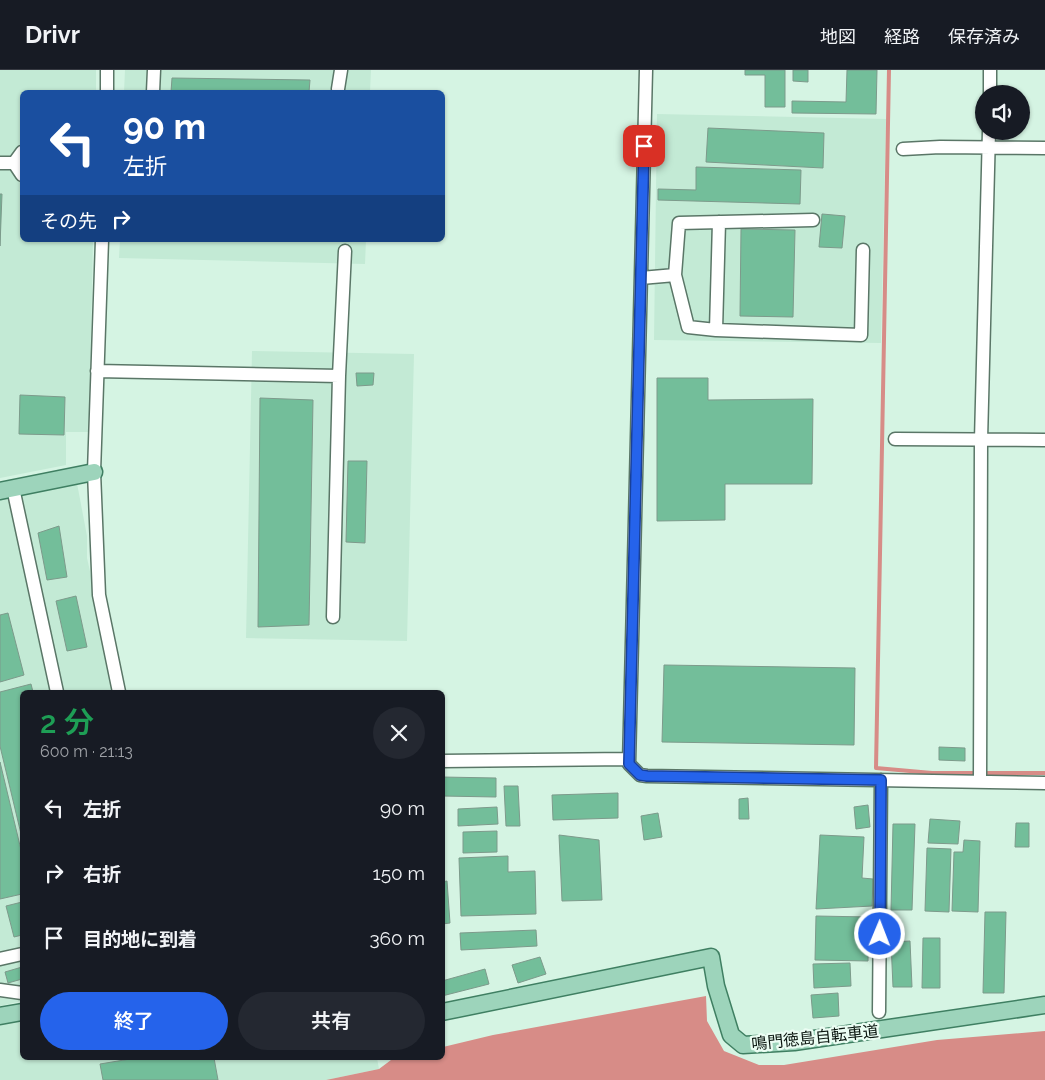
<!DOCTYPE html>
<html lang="ja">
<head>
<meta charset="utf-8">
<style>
	body { margin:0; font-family:Raleway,"Noto Sans JP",sans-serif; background:#242831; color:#f1f3f6; height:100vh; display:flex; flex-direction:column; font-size:19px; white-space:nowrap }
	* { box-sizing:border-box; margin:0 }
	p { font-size:16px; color:#9ea1a6 }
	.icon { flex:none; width:28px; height:28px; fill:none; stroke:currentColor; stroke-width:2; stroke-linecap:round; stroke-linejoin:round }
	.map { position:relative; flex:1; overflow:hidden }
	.panel { position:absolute; left:20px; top:620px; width:425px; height:370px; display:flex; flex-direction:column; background:#171b24; border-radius:8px; box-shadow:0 1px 4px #0004 }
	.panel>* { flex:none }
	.guide { position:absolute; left:20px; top:20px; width:425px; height:152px; border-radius:8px; box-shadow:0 1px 4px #0004; background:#1a4fa0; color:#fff; overflow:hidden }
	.controls { position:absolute; left:975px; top:15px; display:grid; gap:10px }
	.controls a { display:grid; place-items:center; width:55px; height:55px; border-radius:50%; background:#171b24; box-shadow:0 1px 4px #0004; font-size:25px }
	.pin { position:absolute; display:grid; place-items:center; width:42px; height:42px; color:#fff; margin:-21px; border-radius:10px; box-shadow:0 2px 8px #0006 }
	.me { position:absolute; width:55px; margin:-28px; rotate:1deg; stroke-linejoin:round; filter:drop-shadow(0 0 4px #0008) }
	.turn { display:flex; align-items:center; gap:18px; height:105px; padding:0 20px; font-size:22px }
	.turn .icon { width:65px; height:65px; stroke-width:2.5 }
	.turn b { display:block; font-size:35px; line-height:42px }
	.then { display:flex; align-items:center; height:48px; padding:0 20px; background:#0003; gap:10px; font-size:19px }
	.round { display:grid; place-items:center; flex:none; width:52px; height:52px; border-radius:26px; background:#242831 }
	.summary { display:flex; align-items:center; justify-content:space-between; height:85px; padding:0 20px }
	h1 { font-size:30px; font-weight:600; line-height:38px; color:#1e9e55 }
	.action { display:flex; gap:10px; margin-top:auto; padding:10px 20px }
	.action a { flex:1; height:58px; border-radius:30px; background:#2563eb; color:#fff; font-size:20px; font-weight:600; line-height:58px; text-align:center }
	.action a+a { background:#242831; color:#f1f3f6 }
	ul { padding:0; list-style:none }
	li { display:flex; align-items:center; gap:15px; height:65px; padding:0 20px }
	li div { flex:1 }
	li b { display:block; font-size:19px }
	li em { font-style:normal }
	header { display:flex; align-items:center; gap:30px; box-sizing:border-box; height:70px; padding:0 25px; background:#171b24; border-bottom:1px solid #363941 }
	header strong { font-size:24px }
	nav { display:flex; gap:28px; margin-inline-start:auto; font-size:18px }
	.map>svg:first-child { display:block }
	.built { fill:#c3ead5 }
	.water { fill:#d78c87 }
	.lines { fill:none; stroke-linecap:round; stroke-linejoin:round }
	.stream { stroke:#d78c87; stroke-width:4 }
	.building { fill:#73be9a; stroke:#7d9a8b }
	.minor-casing { stroke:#5a7667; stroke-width:15 }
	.major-casing { stroke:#3f7f62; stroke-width:19 }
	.minor { stroke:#fff; stroke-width:12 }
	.major { stroke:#9dd4bb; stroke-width:16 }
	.route-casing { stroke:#184099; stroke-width:12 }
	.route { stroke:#2563eb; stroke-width:9 }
	.labels { text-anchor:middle; stroke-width:4.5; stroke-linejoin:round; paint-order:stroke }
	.street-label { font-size:16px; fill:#0b1610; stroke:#ebfdf3 }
</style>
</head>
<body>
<header>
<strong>Drivr</strong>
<nav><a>地図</a><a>経路</a><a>保存済み</a></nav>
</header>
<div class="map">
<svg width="1045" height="1010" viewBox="0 0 1045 1010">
	<rect width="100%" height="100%" fill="#d5f4e3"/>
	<path class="built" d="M 0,0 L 96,0 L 96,22 L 22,22 L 22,170 L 93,170 L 89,362 L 66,362 L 66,395 L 0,408 Z
		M 125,0 L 371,0 L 370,22 L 124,22 Z
		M 657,44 L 886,49 L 881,273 L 654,270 Z
		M 120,170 L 366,170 L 365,194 L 119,188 Z
		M 252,281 L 414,284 L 407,571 L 246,568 Z
		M 76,408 L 87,466 L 87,488 L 117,622 L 22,622 L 22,931 L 0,936 L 0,424 Z
		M 22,947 L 22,988 L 377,988 L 379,999 L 326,1010 L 0,1010 L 0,951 Z"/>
	<path class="water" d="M 706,926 L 707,951 L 724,981 L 759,995 L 784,995 L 937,970 L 1045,961 L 1045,1010 L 326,1010 L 379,999 L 391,990 L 401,988 L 442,988 L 443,977 L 493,965 Z"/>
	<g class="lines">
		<path class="stream" d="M 889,0 L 876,698 L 932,703 L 1045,703"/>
	</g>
	<path class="building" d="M 745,0 L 785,0 L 785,37 L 765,37 L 765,5 L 745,5 Z
		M 793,0 L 808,0 L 808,12 L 793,11 Z
		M 847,0 L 877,0 L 876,44 L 792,43 L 792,31 L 846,32 Z
		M 172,8 L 310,10 L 309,22 L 171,22 Z
		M 708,58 L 824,63 L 823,98 L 706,92 Z
		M 696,97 L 801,100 L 800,134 L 658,130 L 658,119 L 696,120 Z
		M 0,124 L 2,124 L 0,176 Z
		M 822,144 L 845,146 L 842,178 L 819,177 Z
		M 741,159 L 795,160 L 793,247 L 740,246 Z
		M 356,303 L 374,303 L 373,315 L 357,316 Z
		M 657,308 L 708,308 L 708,330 L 813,329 L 812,414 L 725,414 L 725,450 L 657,451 Z
		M 20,325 L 65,327 L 64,365 L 19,364 Z
		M 260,328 L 313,330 L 309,555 L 258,557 Z
		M 348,391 L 367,391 L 365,473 L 346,472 Z
		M 59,456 L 67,507 L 47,510 L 38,463 Z
		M 76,526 L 87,577 L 67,581 L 56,531 Z
		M 8,543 L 24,605 L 0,612 L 0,545 Z
		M 664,595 L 855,598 L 854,675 L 662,672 Z
		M 31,614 L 33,622 L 22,622 L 22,768 L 0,676 L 0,622 Z
		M 939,677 L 965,678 L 965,691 L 939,690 Z
		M 0,692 L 22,784 L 22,824 L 0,829 Z
		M 442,707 L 496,708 L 496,727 L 442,726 Z
		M 504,716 L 518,716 L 520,756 L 506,756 Z
		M 618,723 L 618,748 L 553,750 L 552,725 Z
		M 748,728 L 749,749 L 739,749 L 739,729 Z
		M 868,735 L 870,757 L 856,759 L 854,737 Z
		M 497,737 L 498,754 L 458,756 L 458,739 Z
		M 658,743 L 662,767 L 644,770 L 641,746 Z
		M 930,749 L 960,751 L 958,774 L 928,773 Z
		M 1016,753 L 1029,753 L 1029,777 L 1015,777 Z
		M 893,754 L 915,754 L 912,840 L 891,840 Z
		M 497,761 L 497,782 L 463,783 L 463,762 Z
		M 559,765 L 599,770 L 602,830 L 562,831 Z
		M 820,765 L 864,767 L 862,808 L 873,809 L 872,836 L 816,839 Z
		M 964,770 L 980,771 L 978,842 L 952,841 L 954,782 L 963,782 Z
		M 927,778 L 951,779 L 949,842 L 925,841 Z
		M 508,786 L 508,802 L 535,801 L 536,844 L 461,846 L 459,788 Z
		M 447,811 L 450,853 L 442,854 L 442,812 Z
		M 22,832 L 22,865 L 14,867 L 6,836 Z
		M 985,842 L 1006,842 L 1004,923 L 983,923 Z
		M 816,846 L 869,847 L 868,891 L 815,890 Z
		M 536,860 L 537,876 L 461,880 L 460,863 Z
		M 923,868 L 940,868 L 940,918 L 922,918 Z
		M 910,871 L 912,917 L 893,917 L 891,872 Z
		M 540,887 L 546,904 L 518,913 L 512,895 Z
		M 850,893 L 851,916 L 814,918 L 813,894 Z
		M 22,897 L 22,909 L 8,913 L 5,902 Z
		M 485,899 L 489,914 L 442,926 L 442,911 Z
		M 838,923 L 839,946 L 813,948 L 811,925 Z
		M 136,988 L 214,988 L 218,1010 L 103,1010 L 100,994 Z"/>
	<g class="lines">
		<g class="minor-casing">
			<path id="minor" d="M 646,0 L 629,694 L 640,705 L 647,706 L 1045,713
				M 338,19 L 341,0
				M 107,22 L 107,0
				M 153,22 L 154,0
				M 990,24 L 990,0
				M 903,79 L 940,77 L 1045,78
				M 0,93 L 14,93 L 22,82
				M 14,93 L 22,105
				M 102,170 L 94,402 L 99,525 L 119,622
				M 675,205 L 688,257 L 716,260 L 719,152
				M 641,208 L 675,205 L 679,153 L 813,150
				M 716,260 L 861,265 L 863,180
				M 97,301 L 339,306 L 333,547
				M 339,306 L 345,181
				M 895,369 L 1045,370
				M 13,418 L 57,622
				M 442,691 L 629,689
				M 980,712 L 981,370 L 989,61
				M 0,889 L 22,884
				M 0,920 L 22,923
				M 879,942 L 881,710"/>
		</g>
		<g class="major-casing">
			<path id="major" d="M 0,421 L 94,402
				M 442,942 L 711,887 L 716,916 L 731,965 L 743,975 L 794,972 L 1045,935
				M 0,946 L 22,942"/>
		</g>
		<use href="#minor" class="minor"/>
		<use href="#major" class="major"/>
	</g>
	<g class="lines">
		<g class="route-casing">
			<path id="route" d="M 644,76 L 629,694 L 640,705 L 647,706 L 881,710 L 880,864"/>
		</g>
		<use href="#route" class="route"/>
	</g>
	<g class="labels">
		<g class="street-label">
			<text transform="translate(815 967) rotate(-6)" y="6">鳴門徳島自転車道</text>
		</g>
	</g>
</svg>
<div class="controls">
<a><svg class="icon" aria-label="sound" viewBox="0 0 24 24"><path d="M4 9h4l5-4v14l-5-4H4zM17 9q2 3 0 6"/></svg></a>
</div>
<div class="pin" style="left:644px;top:76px;background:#d93025"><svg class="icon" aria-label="arrive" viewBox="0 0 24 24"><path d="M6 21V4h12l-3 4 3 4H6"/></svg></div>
<svg class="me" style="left:880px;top:864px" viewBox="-20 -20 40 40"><circle r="17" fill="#2563eb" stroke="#fff" stroke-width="3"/><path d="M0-11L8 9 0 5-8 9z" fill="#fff"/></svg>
<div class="guide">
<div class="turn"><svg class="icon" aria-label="left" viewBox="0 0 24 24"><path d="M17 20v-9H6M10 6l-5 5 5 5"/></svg><div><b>90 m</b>左折</div></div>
<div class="then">その先<svg class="icon" aria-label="right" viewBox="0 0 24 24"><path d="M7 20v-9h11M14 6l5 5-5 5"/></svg></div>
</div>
<section class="panel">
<div class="summary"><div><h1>2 分</h1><p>600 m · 21:13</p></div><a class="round"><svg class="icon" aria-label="close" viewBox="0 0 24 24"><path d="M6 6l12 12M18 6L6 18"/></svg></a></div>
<ul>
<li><svg class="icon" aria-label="left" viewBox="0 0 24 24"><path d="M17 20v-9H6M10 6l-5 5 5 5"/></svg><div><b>左折</b></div><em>90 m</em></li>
<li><svg class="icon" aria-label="right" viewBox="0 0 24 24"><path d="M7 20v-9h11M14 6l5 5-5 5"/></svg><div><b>右折</b></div><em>150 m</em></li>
<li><svg class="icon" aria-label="arrive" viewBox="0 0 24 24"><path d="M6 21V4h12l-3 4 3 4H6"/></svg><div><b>目的地に到着</b></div><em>360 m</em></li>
</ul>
<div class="action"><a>終了</a><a>共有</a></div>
</section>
</div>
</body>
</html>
